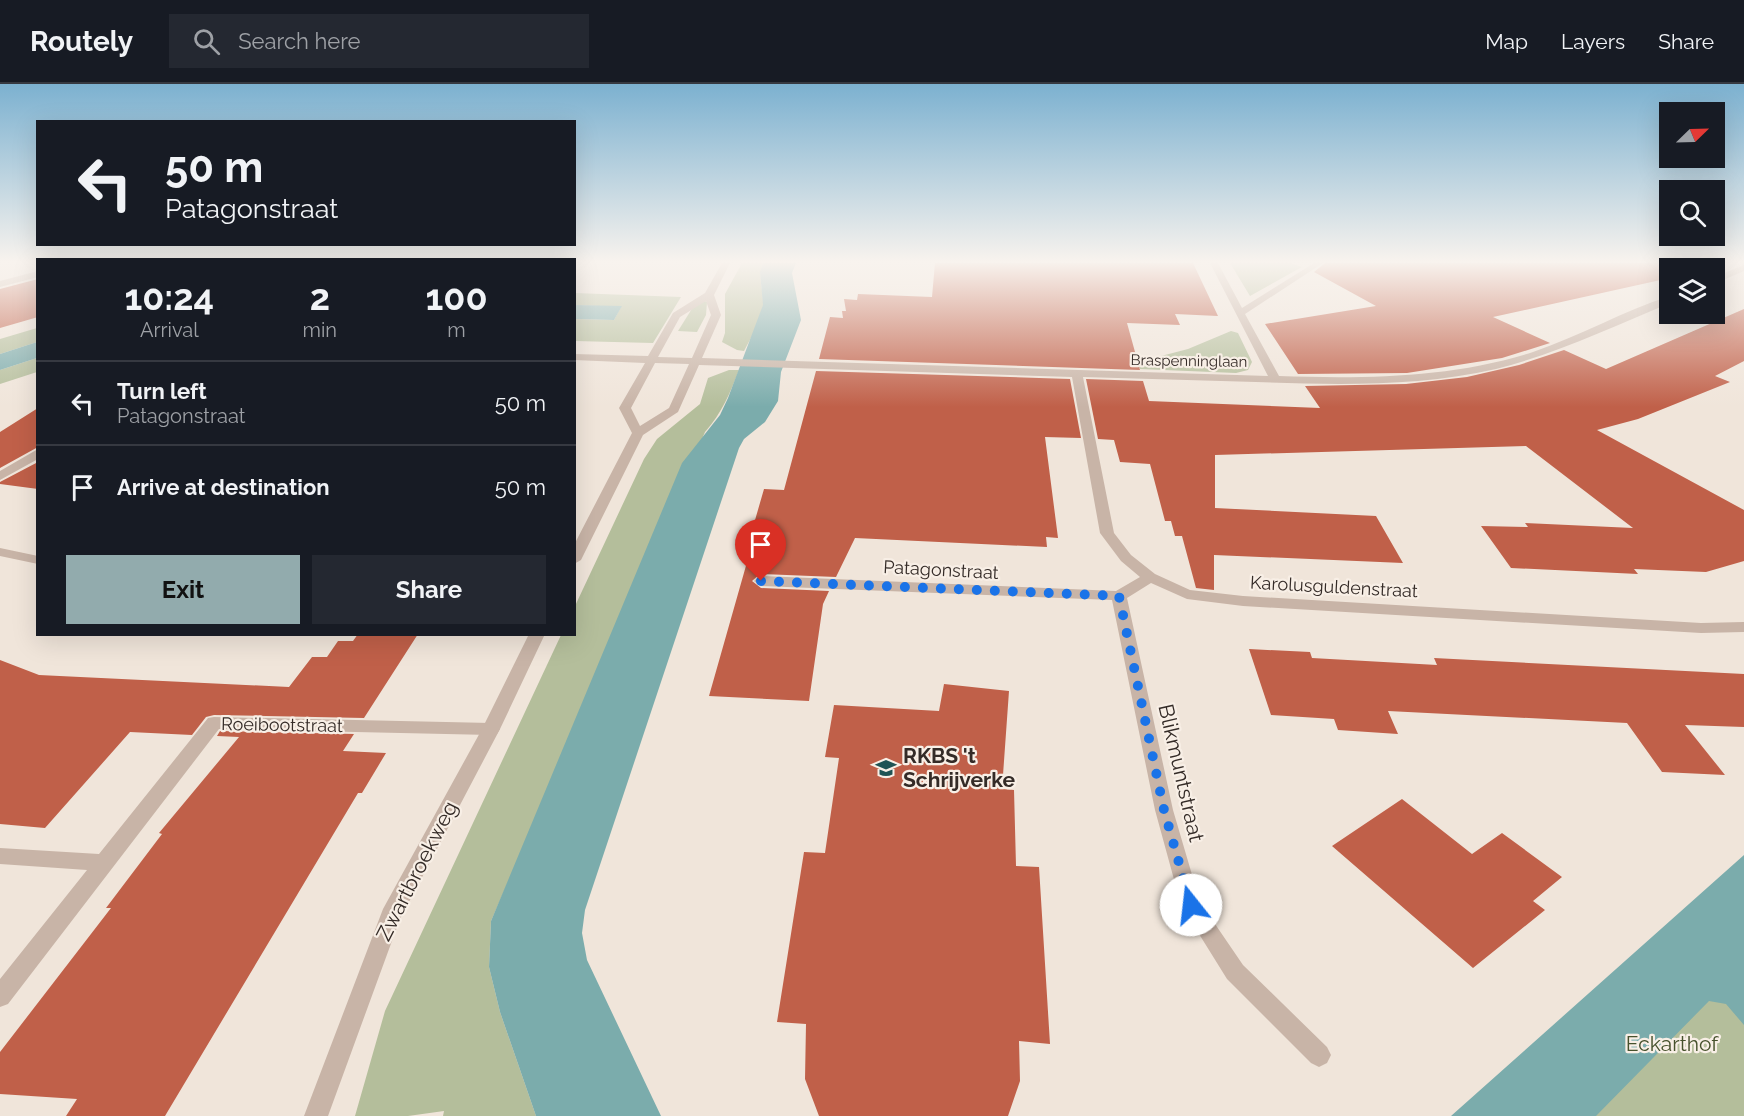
<!DOCTYPE html>
<html lang="en">
<head>
<meta charset="utf-8">
<style>
	body { margin:0; font-family:Raleway,sans-serif; background:#242831; color:#f1f3f6; height:100vh; display:flex; flex-direction:column; font-size:22px; white-space:nowrap }
	* { box-sizing:border-box; margin:0 }
	p { font-size:20px; color:#9ea1a6 }
	.icon { flex:none; width:33px; height:33px; fill:none; stroke:currentColor; stroke-width:2; stroke-linecap:round; stroke-linejoin:round }
	.map { position:relative; flex:1; overflow:hidden }
	.details { position:absolute; left:36px; top:174px; width:540px; height:378px; display:flex; flex-direction:column; background:#171b24; border-radius:0px; box-shadow:0 6px 24px #0002 }
	.details>* { flex:none }
	.guide { position:absolute; left:36px; top:36px; width:540px; height:126px; border-radius:0px; box-shadow:0 6px 24px #0002; background:#171b24; color:#f1f3f6; overflow:hidden }
	.needle { width:39px; rotate:67deg }
	.tools { position:absolute; left:1659px; top:18px; display:grid; gap:12px }
	.tools a { display:grid; place-items:center; width:66px; height:66px; border-radius:0px; background:#171b24; box-shadow:0 6px 24px #0002; font-size:30px }
	.pin { position:absolute; display:grid; place-items:center; width:51px; height:51px; color:#fff; margin:-62px -26px; border-radius:50% 50% 50% 0; rotate:-45deg; box-shadow:0 0 6px #0007 }
	.pin .icon { rotate:45deg }
	.me { position:absolute; width:66px; margin:-33px; rotate:344deg; stroke-linejoin:round; filter:drop-shadow(0 0 4px #0008) }
	.turn { display:flex; align-items:center; gap:21px; height:126px; padding:0 30px; font-size:27px }
	.turn .icon { width:78px; height:78px; stroke-width:2.5 }
	.turn b { display:block; font-size:42px; line-height:51px }
	.eta { display:flex; justify-content:space-evenly; align-items:center; height:102px; text-align:center }
	.eta b { font-size:36px; font-weight:700; line-height:42px }
	.action { display:flex; gap:12px; margin-top:auto; padding:12px 30px }
	.action a { flex:1; height:69px; border-radius:0px; background:#92abad; color:#111; font-size:24px; font-weight:700; line-height:69px; text-align:center }
	.action a+a { background:#242831; color:#f1f3f6 }
	ul { padding:0; list-style:none }
	li { display:flex; align-items:center; gap:18px; height:84px; padding:0 30px; border-top:2px solid #363941 }
	li div { flex:1 }
	li b { display:block; font-size:22px }
	li em { font-style:normal }
	header { display:flex; align-items:center; gap:36px; box-sizing:border-box; height:84px; padding:0 30px; background:#171b24; border-bottom:2px solid #363941 }
	header strong { font-size:28px }
	nav { display:flex; gap:33px; margin-inline-start:auto; font-size:21px }
	.search { width:420px; height:54px; background:#242831; display:flex; align-items:center; gap:15px; box-sizing:border-box; padding:0 21px; border-radius:0px; color:#9ea1a6; font-size:22px }
	.map>svg:first-child { display:block }
	.green { fill:#b4be9b }
	.water { fill:#7bacac }
	.building { fill:#c06049 }
	.lines { fill:none; stroke-linecap:round; stroke-linejoin:round }
	.lane { fill:#c8b4a7; fill-rule:evenodd }
	.street { fill:#c8b4a7; fill-rule:evenodd }
	.route { stroke:#1a73e8; stroke-width:10; stroke-dasharray:0 18 }
	.labels { text-anchor:middle; stroke-width:4.5; stroke-linejoin:round; paint-order:stroke }
	.far-street-label { font-size:15px; fill:#342b27; stroke:#f8efe6 }
	.street-label { font-size:18px; fill:#342b27; stroke:#f8efe6 }
	.near-poi-label { font-size:21px; font-weight:bold; fill:#342b27; stroke:#f8efe6; text-anchor:start }
	.near-street-label { font-size:21px; fill:#342b27; stroke:#f8efe6 }
	.near-park-label { font-size:21px; fill:#46512c; stroke:#f8efe6 }
</style>
</head>
<body>
<header>
<strong>Routely</strong>
<div class="search"><svg class="icon" aria-label="search" viewBox="0 0 24 24"><circle cx="10" cy="10" r="6"/><path d="M15 15l6 6"/></svg>Search here</div>
<nav><a>Map</a><a>Layers</a><a>Share</a></nav>
</header>
<div class="map">
<svg width="1744" height="1032" viewBox="0 0 1744 1032">
	<rect width="100%" height="100%" fill="#f0e5da"/>
	<path class="green" d="M 742,179 L 763,179 C 757,195 764,206 763,222 C 762,237 751,253 744,267 L 737,266 L 722,258 L 725,249 L 725,210 Z
		M 1230,179 L 1291,179 L 1302,183 L 1250,212 Z
		M 575,209 L 681,213 L 653,259 L 575,257 L 574,235 L 614,236 L 621,223 L 575,221 Z
		M 705,217 L 707,218 L 706,231 L 697,248 L 678,247 L 693,223 Z
		M 37,244 L 37,258 L 0,270 L 0,255 Z
		M 1231,247 L 1238,249 L 1252,278 L 1248,286 L 1236,289 L 1140,285 L 1138,278 L 1188,265 Z
		M 37,274 L 37,288 L 0,300 L 0,286 Z
		M 729,286 L 739,286 C 730,309 722,329 705,348 L 491,837 L 489,883 L 500,928 L 536,1032 L 443,1032 L 444,1027 L 408,1032 L 355,1032 L 385,927 L 561,551 L 574,550 L 575,522 L 644,375 L 657,355 L 700,320 L 708,294 Z
		M 1744,796 L 1744,1032 L 1492,1032 Z"/>
	<path class="water" d="M 763,179 L 796,179 L 792,189 L 801,236 L 781,288 L 778,317 L 765,338 L 744,355 L 739,364 L 585,826 L 582,849 L 587,876 L 661,1032 L 536,1032 L 500,928 L 489,883 L 491,837 L 682,379 L 720,331 L 728,314 L 763,221 L 760,188 Z
		M 575,221 L 622,222 L 614,236 L 575,235 Z
		M 37,258 L 37,274 L 0,286 L 0,270 Z
		M 1744,771 L 1744,941 L 1726,920 L 1709,917 L 1596,1032 L 1451,1032 Z"/>
	<path class="building" d="M 935,179 L 1193,179 L 1218,232 L 1175,230 L 1180,241 L 1127,239 L 1140,286 L 819,275 L 830,233 L 843,234 L 842,227 L 846,227 L 844,215 L 857,216 L 858,210 L 932,213 Z
		M 1325,179 L 1663,179 L 1665,195 L 1493,233 L 1550,259 L 1502,274 L 1407,289 L 1298,290 L 1265,240 L 1376,222 L 1314,188 Z
		M 38,195 L 38,233 L 0,244 L 0,205 Z
		M 1744,225 L 1744,277 L 1715,292 L 1730,298 L 1638,335 L 1597,346 L 1744,426 L 1744,477 L 1706,488 L 1634,485 L 1638,490 L 1511,484 L 1481,442 L 1528,443 L 1525,439 L 1633,444 L 1526,362 L 1215,371 L 1215,424 L 1376,432 L 1403,479 L 1214,471 L 1214,506 L 1196,504 L 1182,452 L 1175,452 L 1171,437 L 1165,437 L 1150,380 L 1120,378 L 1114,356 L 1098,355 L 1086,295 L 1143,297 L 1149,317 L 1320,324 L 1305,302 L 1406,300 L 1467,293 L 1519,281 L 1564,266 L 1606,285 Z
		M 816,287 L 1070,295 L 1081,354 L 1045,353 L 1058,454 L 1046,453 L 1047,463 L 855,454 L 836,493 L 760,490 L 752,497 L 761,504 L 829,507 L 823,520 L 809,617 L 709,612 L 755,450 L 751,450 L 764,405 L 784,406 Z
		M 38,324 L 38,363 L 0,384 L 0,348 Z
		M 38,378 L 38,405 L 0,400 L 0,398 Z
		M 358,550 L 418,550 L 364,634 L 214,631 L 206,633 L 192,651 L 130,648 L 45,744 L 0,740 L 0,576 L 39,591 L 289,603 L 312,573 L 327,573 L 338,557 L 353,557 Z
		M 1249,565 L 1310,568 L 1312,574 L 1437,581 L 1434,574 L 1744,590 L 1744,643 L 1685,641 L 1725,691 L 1662,688 L 1627,639 L 1388,627 L 1398,650 L 1338,646 L 1334,635 L 1271,631 Z
		M 944,600 L 1009,607 L 1002,705 L 1014,706 L 1016,782 L 1039,783 L 1050,960 L 1019,957 L 1020,997 L 1008,1032 L 819,1032 L 805,995 L 806,940 L 777,938 L 804,768 L 825,769 L 839,674 L 825,673 L 834,621 L 939,627 Z
		M 220,647 L 354,650 L 343,667 L 386,669 L 362,709 L 358,709 L 165,1032 L 66,1032 L 77,1015 L 0,1010 L 0,968 L 111,824 L 106,824 L 162,750 L 159,749 L 239,653 L 217,652 Z
		M 1402,715 L 1472,770 L 1502,749 L 1562,793 L 1533,817 L 1545,826 L 1473,884 L 1332,762 Z"/>
	<g class="lines">
		<path class="lane" d="M 214,633 L 491,639 L 497,640 L 500,645 L 497,650 L 491,651 L 219,645 L 8,920 L 0,923 L 0,895 L 87,786 L 0,780 L 0,764 L 99,770 L 208,634 Z"/>
		<path class="street" d="M 722,179 L 730,179 L 714,211 L 721,231 L 702,274 L 1268,292 L 1210,179 L 1218,179 L 1242,224 L 1314,179 L 1323,179 L 1245,230 L 1279,292 C 1363,295 1452,294 1533,268 C 1580,252 1623,227 1670,212 L 1670,219 C 1612,243 1556,270 1496,285 C 1417,303 1335,301 1256,298 C 1198,296 1141,295 1083,293 L 1114,449 L 1131,471 L 1155,490 L 1190,506 L 1243,512 L 1701,539 L 1744,538 L 1744,548 L 1701,549 L 1243,522 L 1187,515 L 1151,499 L 1127,514 L 1173,726 L 1200,818 L 1243,881 L 1327,963 L 1331,971 L 1327,979 L 1319,983 L 1311,979 L 1227,895 L 1181,821 L 1155,726 L 1112,516 L 761,502 L 754,497 L 761,492 L 1116,507 L 1140,493 L 1121,477 L 1100,449 L 1072,293 L 699,281 L 678,328 L 643,351 L 581,476 L 574,480 L 574,461 L 632,349 L 619,324 L 645,279 L 574,276 L 574,270 L 648,272 L 673,229 L 705,209 ZM 706,217 L 711,231 L 692,274 L 658,273 L 680,233 ZM 655,279 L 689,280 L 669,324 L 640,342 L 631,324 Z
			M 1744,181 L 1744,187 L 1714,200 L 1714,193 Z
			M 38,187 L 38,193 L 0,203 L 0,197 Z
			M 38,365 L 38,375 L 0,396 L 0,387 Z
			M 0,464 L 38,472 L 38,480 L 0,472 Z
			M 529,550 L 545,550 L 500,645 L 400,835 L 328,1032 L 304,1032 L 383,825 L 482,645 Z"/>
	</g>
	<linearGradient id="sky" x2="0" y2="1"><stop stop-color="#7cb1d0"/><stop offset="0.55" stop-color="#f8f3ee"/><stop offset="1" stop-color="#f8f3ee" stop-opacity="0"/></linearGradient>
	<rect width="1744" height="323" fill="url(#sky)"/>
	<g class="lines">
		<path class="route" d="M 761,497 L 1119,512 L 1164,726 L 1191,821"/>
	</g>
	<defs>
		<g id="school-bare" transform="scale(1.62)"><path d="M0-5L7-2L0 1L-7-2ZM-4 1L0 2.5L4 1V4Q0 6-4 4Z" fill="#1f5354" stroke="#f8efe6" stroke-width="2.5" paint-order="stroke"/></g>
	</defs>
	<g fill-rule="evenodd">
		<use href="#school-bare" x="886" y="684"/>
	</g>
	<g class="labels">
		<g class="far-street-label">
			<text transform="translate(1189 277) rotate(1)" y="5">Braspenninglaan</text>
		</g>
		<g class="street-label">
			<text transform="translate(941 486) rotate(3)" y="6">Patagonstraat</text>
			<text transform="translate(1334 503) rotate(3)" y="6">Karolusguldenstraat</text>
			<text transform="translate(282 641) rotate(1)" y="6">Roeibootstraat</text>
		</g>
		<g class="near-poi-label">
			<text x="903" y="679">RKBS 't<tspan x="903" dy="24">Schrijverke</tspan></text>
		</g>
		<g class="near-street-label">
			<text transform="translate(1181 689) rotate(77)" y="7">Blikmuntstraat</text>
			<text transform="translate(417 787) rotate(-63)" y="7">Zwartbroekweg</text>
		</g>
		<g class="near-park-label">
			<text x="1672" y="967">Eckarthof</text>
		</g>
	</g>
</svg>
<div class="tools">
<a><svg class="needle" viewBox="-14 -14 28 28"><path d="M0-13l5 13h-10z" fill="#e53935"/><path d="M0 13l5-13h-10z" fill="#9ea1a6"/></svg></a>
<a><svg class="icon" aria-label="search" viewBox="0 0 24 24"><circle cx="10" cy="10" r="6"/><path d="M15 15l6 6"/></svg></a>
<a><svg class="icon" aria-label="layers" viewBox="0 0 24 24"><path d="M12 4l9 5-9 5-9-5zM3 14l9 5 9-5"/></svg></a>
</div>
<div class="pin" style="left:761px;top:497px;background:#d93025"><svg class="icon" aria-label="arrive" viewBox="0 0 24 24"><path d="M6 21V4h12l-3 4 3 4H6"/></svg></div>
<svg class="me" style="left:1191px;top:821px" viewBox="-20 -20 40 40"><circle r="19" fill="#fff"/><path d="M0-13L10 11 0 6-10 11z" fill="#1a73e8"/></svg>
<div class="guide">
<div class="turn"><svg class="icon" aria-label="left" viewBox="0 0 24 24"><path d="M17 20v-9H6M10 6l-5 5 5 5"/></svg><div><b>50 m</b>Patagonstraat</div></div>
</div>
<section class="details">
<div class="eta">
<div><b>10:24</b><p>Arrival</p></div>
<div><b>2</b><p>min</p></div>
<div><b>100</b><p>m</p></div>
</div>
<ul>
<li><svg class="icon" aria-label="left" viewBox="0 0 24 24"><path d="M17 20v-9H6M10 6l-5 5 5 5"/></svg><div><b>Turn left</b><p>Patagonstraat</p></div><em>50 m</em></li>
<li><svg class="icon" aria-label="arrive" viewBox="0 0 24 24"><path d="M6 21V4h12l-3 4 3 4H6"/></svg><div><b>Arrive at destination</b></div><em>50 m</em></li>
</ul>
<div class="action"><a>Exit</a><a>Share</a></div>
</section>
</div>
</body>
</html>
